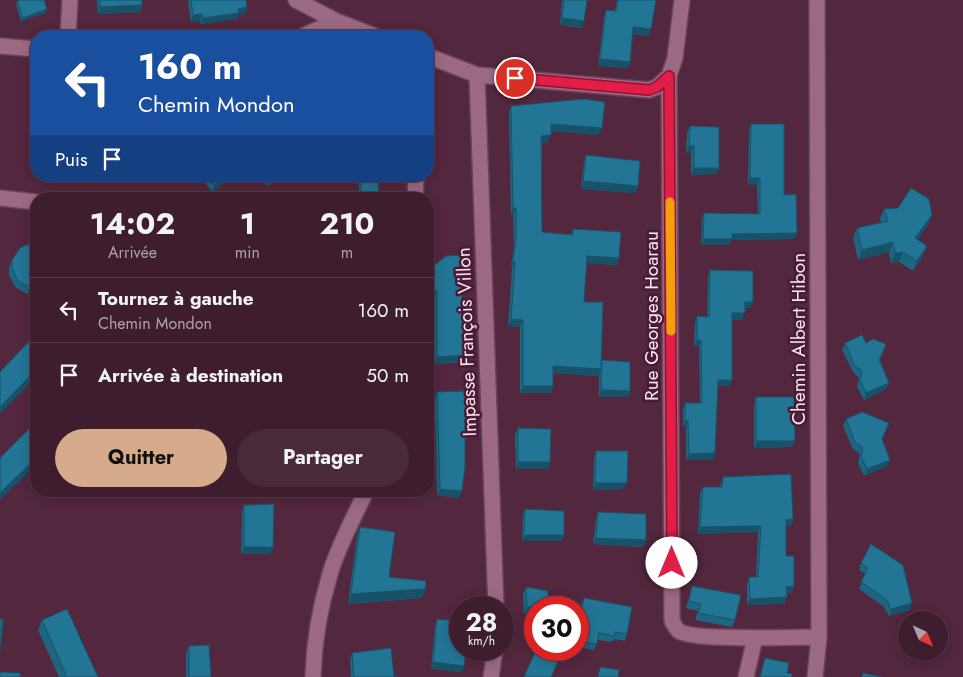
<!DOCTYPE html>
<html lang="fr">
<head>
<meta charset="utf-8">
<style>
	body { margin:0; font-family:Jost,sans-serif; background:#492a3a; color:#f1f3f6; height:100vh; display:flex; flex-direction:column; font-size:19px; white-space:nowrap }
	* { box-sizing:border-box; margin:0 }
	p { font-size:16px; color:#ada2aa }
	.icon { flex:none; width:28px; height:28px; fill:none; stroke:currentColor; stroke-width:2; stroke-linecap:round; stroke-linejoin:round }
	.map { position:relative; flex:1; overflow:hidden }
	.panel { position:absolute; left:30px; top:192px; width:404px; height:305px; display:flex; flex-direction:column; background:#3e1d2e; border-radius:20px; box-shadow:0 2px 12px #0003,0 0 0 1px #573b4a }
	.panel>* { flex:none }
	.hud { position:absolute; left:30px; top:30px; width:404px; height:152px; border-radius:20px; box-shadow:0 2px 12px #0003,0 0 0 1px #573b4a; background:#1a4fa0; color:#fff; overflow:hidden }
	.needle { width:32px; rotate:136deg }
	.buttons { position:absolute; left:898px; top:611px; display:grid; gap:10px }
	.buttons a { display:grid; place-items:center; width:50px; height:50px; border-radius:50%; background:#3e1d2e; box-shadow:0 2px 12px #0003,0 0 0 1px #573b4a; font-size:25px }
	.speed { position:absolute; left:449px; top:596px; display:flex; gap:10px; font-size:25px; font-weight:700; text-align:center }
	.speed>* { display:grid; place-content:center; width:65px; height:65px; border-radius:50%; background:#3e1d2e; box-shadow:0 2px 12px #0003,0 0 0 1px #573b4a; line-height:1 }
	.speed small { font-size:12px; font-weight:400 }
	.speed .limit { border:8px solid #d22; background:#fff; color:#111 }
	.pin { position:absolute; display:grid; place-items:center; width:42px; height:42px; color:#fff; margin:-21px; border:2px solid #fff; border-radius:50%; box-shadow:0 1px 5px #0007 }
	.me { position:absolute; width:55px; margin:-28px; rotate:0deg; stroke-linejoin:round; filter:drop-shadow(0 0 4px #0008) }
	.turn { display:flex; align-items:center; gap:18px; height:105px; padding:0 25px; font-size:22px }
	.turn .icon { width:65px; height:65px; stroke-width:2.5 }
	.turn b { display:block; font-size:35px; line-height:42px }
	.then { display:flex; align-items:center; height:48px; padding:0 25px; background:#0003; gap:10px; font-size:19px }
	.eta { display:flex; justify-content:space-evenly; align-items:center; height:85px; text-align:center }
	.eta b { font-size:30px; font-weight:700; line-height:35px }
	.primary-button { display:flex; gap:10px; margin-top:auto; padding:10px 25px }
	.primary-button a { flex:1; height:58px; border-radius:30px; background:#d6ab8b; color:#111; font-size:20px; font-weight:700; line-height:58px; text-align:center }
	.primary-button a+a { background:#492a3a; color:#f1f3f6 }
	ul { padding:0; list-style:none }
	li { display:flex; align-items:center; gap:15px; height:65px; padding:0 25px; border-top:1px solid #573b4a }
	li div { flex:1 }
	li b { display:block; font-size:19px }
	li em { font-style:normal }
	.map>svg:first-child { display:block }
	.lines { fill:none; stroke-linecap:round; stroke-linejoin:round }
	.street-casing { stroke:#6a445a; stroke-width:18 }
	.street { stroke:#9c6983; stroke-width:15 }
	.wall { fill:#1d6580 }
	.shaded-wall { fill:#185268 }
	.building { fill:#227595; stroke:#185268 }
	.route-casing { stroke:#92132f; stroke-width:12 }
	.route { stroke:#e11d48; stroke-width:9 }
	.slow { stroke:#f59e0b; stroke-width:9 }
	.labels { text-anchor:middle; stroke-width:5; stroke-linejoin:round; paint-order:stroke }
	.street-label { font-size:19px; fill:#ffe2ef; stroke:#471c34 }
</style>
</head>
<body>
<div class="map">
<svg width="963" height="677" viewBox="0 0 963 677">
	<rect width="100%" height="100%" fill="#53273e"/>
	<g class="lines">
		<g class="street-casing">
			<path id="street" d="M 296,0 L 336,21 L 375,36
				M 682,0 L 675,58 L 669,76 L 672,621 C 674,624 676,629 679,631 C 692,641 797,637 819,637
				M 68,36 L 70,0
				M 303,36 L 336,21
				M 0,46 L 36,49
				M 428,56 L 477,75 L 649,90 L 657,87 L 669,76
				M 477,75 L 496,608
				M 0,198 L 36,202
				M 415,199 L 416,176
				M 313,677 C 314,642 320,607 330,574 C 338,546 354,518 366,491
				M 491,677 L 495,650
				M 746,677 L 755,638
				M 815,677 L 819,637 L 817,0"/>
		</g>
		<use href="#street" class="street"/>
	</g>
	<path class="wall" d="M 97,0 L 142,0 L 142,5 L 140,12 L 98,14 Z
		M 189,0 L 246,0 L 247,7 L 245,14 L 238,15 L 237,19 L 200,24 L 200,21 L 191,22 L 188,3 Z
		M 562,0 L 587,0 L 582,28 L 560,25 Z
		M 617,0 L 656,0 L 649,36 L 633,34 L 630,62 L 628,68 L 598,66 L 604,17 L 606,10 L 615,11 Z
		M 17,1 L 47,9 L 45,13 L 21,21 L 16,5 Z
		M 511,106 L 599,135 L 551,131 L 548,142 L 542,143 L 542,232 L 571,235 L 573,229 L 619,258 L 617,265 L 587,263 L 584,302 L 601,361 L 630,391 L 628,397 L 599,397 L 599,375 L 599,376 L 553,373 L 553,386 L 551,393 L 520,393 L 520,327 L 508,326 L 512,268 L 511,268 L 514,245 L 513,215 L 511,215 L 509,113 Z
		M 751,124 L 784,195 L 797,233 L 794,239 L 731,240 L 729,245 L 701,245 L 702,219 L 704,213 L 758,214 L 757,184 L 748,185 L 749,131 Z
		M 690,126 L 719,168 L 716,174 L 691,175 L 691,152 L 686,153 L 687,133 Z
		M 586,155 L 638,186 L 635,193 L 581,189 L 584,162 Z
		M 200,176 L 234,176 L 212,192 Z
		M 260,176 L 281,176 L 267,186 Z
		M 341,176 L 387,176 L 386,177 L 378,177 L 379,199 L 359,199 L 359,177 L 341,177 Z
		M 884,209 L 932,215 L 928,225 L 918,239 L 927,246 L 923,256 L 913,271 L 899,262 L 891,263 L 889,252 L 858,260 L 853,238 L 857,228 L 881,223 L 880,219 Z
		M 12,260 L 35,294 L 27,294 L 15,287 L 9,275 L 9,267 Z
		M 429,270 L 462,314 L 466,355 L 464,362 L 435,364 L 435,297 L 428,297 L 428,273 Z
		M 710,270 L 750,308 L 745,308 L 742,320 L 732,320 L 730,386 L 718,386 L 713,460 L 686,460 L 686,427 L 683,427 L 683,409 L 685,403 L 700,403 L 699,346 L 694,346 L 695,323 L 697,316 L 707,317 L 708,277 Z
		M 845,343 L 866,343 L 886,344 L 880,360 L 889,383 L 886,389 L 864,400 L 857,387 L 859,378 L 853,372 L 842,350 Z
		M 437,392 L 466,426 L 459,498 L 437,495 L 435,399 Z
		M 756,397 L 792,447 L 754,448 L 754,404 Z
		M 846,419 L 886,430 L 882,439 L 887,466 L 864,476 L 858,463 L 860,454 L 853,449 L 843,426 Z
		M 518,428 L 550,462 L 548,469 L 516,469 L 515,435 Z
		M 596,451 L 624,489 L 593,490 L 594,458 Z
		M 723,477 L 793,519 L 791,526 L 786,526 L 786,556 L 792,592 L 787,593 L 784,604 L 747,605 L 747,584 L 749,577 L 756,577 L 758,532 L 698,534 L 700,493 L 703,487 L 720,487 L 721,483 Z
		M 244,505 L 270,554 L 241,554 L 242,512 Z
		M 525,509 L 562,541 L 522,541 L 523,515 Z
		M 598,512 L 646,540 L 643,547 L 593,544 L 596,519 Z
		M 360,527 L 389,577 L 422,598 L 348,604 L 357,536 Z
		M 871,544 L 910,610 L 889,616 L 884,607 L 859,589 L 865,574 L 859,570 L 861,563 Z
		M 692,586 L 735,620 L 732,627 L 695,620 L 698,611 L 686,608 Z
		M 526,587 L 548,606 L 547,608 L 535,608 L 524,614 L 523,594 Z
		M 584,598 L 627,634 L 625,641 L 614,639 L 612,642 L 598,640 L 594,650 L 578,647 L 578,625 L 581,604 Z
		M 437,619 L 462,672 L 431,669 L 435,626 Z
		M 42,620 L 98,677 L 59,677 L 38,630 Z
		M 189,646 L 211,677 L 186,677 L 186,653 Z
		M 352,653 L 394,677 L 397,677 L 351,677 L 350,660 Z"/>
	<path class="shaded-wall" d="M 142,5 L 140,12 L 98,14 L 100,7 Z
		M 247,7 L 245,14 L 238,15 L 237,19 L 200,24 L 203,18 Z
		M 47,9 L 45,13 L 21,21 L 23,18 Z
		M 202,14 L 200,21 L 191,22 L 193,15 Z
		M 562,18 L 584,21 L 582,28 L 560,25 Z
		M 633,27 L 651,29 L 649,36 L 631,34 Z
		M 600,59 L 630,62 L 628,68 L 598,66 Z
		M 551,124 L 602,128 L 599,135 L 548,131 Z
		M 551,135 L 548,142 L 539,143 L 541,136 Z
		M 689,146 L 694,146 L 691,152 L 686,153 Z
		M 694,168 L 719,168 L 716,174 L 691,175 Z
		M 227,176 L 234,176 L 212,192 L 215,185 Z
		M 274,176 L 281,176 L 267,186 L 270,180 Z
		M 342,176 L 359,176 L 359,177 L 341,177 Z
		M 750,178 L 760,178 L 757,184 L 748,185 Z
		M 583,181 L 638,186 L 635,193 L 581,189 Z
		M 513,208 L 516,208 L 513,215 L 511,215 Z
		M 932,215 L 928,225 L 912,248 L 915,238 Z
		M 797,233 L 794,239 L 731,240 L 729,245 L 701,245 L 703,239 L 732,234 Z
		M 893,242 L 889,252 L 858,260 L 862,250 Z
		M 927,246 L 923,256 L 913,271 L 917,261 Z
		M 903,252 L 899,262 L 891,263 L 895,253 Z
		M 587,256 L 619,258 L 617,265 L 585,263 Z
		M 513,261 L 515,262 L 512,268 L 511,268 Z
		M 30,287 L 36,287 L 36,293 L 27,294 Z
		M 429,291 L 437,291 L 435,297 L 428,297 Z
		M 745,302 L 753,302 L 750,308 L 742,308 Z
		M 732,313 L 745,313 L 742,320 L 730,320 Z
		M 511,319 L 523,320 L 520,327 L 508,326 Z
		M 697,340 L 701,340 L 699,346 L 694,346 Z
		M 466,355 L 464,362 L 435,364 L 437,357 Z
		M 553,366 L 601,369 L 599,376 L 551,373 Z
		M 36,370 L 36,377 L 0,414 L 0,407 Z
		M 718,380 L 732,380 L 730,386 L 716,386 Z
		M 889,383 L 886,389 L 864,400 L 866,393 Z
		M 523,386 L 553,386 L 551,393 L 520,393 Z
		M 601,390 L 630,391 L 628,397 L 599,397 Z
		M 685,421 L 688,421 L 686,427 L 683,427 Z
		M 756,441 L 795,441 L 792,447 L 754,448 Z
		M 715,453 L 713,460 L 686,460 L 689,454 Z
		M 36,458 L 36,465 L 0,500 L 0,493 Z
		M 890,460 L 887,466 L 864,476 L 867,469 Z
		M 518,462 L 550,462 L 548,469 L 516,469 Z
		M 595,483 L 627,483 L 624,489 L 593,490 Z
		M 440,489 L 462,491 L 459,498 L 437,495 Z
		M 793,519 L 791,526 L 784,526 L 786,520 Z
		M 761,526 L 758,532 L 698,534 L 700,527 Z
		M 524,535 L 564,535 L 562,541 L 522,541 Z
		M 596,538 L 646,540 L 643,547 L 593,544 Z
		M 244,547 L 273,547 L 270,554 L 241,554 Z
		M 794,586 L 792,592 L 784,593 L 786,587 Z
		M 425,589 L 422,598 L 348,604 L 351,594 Z
		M 787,597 L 784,604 L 747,605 L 750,599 Z
		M 912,603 L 910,610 L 889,616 L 891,609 Z
		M 548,606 L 547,608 L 535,608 L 535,614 L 524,614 L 527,607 Z
		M 433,662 L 464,666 L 462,672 L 431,669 Z"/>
	<path class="building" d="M 20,0 L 44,0 L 47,9 L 23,18 L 17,1 Z
		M 100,0 L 142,0 L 142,5 L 100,7 Z
		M 191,0 L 246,0 L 247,7 L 238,9 L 239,13 L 203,18 L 202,14 L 193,15 Z
		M 564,0 L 587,0 L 584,21 L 562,18 Z
		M 618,0 L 656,0 L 651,29 L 633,27 L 630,62 L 600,59 L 606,10 L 616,11 Z
		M 583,99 L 605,102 L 602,128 L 551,124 L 551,135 L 541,136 L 542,232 L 573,235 L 573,229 L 621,232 L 619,258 L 587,256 L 584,302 L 603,302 L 601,369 L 553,366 L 553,386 L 523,386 L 523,320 L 511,319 L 515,262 L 513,261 L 516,238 L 516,208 L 513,208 L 511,106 Z
		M 751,124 L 784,124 L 784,195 L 796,194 L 797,233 L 732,234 L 732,239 L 703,239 L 704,213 L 760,214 L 760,178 L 750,178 Z
		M 690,126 L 719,127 L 719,168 L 694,168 L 694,146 L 689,146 Z
		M 586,155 L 640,161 L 638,186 L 583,181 Z
		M 208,176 L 227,176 L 215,185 Z
		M 267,176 L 274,176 L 270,180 Z
		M 361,176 L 378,176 L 379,199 L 361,199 Z
		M 911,188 L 929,199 L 932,215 L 915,238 L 927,246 L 917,261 L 903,252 L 895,253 L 893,242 L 862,250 L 857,228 L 888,221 L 884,209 L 898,208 Z
		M 26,245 L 36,245 L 36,287 L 30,287 L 17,280 L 12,267 L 12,260 L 20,248 Z
		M 461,255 L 462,314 L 466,314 L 466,355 L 437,357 L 437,291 L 429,291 L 429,270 L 446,256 Z
		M 710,270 L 753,271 L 753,302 L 745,302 L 745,313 L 732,313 L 732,380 L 718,380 L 715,453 L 689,454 L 688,421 L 685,421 L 685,403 L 702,403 L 701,340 L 697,340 L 697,316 L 709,317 Z
		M 36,334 L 36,370 L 0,407 L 0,372 Z
		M 862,335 L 866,343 L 873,339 L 886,344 L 879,360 L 889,383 L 866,393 L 860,380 L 862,371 L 855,366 L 845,343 Z
		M 602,360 L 630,362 L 630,391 L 601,390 Z
		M 467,391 L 468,419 L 465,419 L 465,467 L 462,491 L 440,489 L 437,392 Z
		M 756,397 L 794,397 L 795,441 L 756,441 Z
		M 862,412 L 889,423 L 882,439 L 890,460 L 867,469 L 861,456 L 863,448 L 855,442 L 846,419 Z
		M 36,422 L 36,458 L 0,493 L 0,458 Z
		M 518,428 L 551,429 L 550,462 L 518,462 Z
		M 596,451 L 628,451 L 627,483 L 595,483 Z
		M 791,474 L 793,519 L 786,520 L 786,556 L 794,556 L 794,586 L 786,587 L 787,597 L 750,599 L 749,577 L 758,577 L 761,526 L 700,527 L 703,487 L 722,487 L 723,477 Z
		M 274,504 L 273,547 L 244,547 L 244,505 Z
		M 525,509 L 564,511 L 564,535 L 524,535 Z
		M 598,512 L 646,514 L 646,540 L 596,538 Z
		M 360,527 L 395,532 L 389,577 L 426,581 L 425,589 L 351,594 Z
		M 871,544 L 903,565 L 912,603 L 891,609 L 887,600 L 861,582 L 868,568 L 861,563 Z
		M 692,586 L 741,595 L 735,620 L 698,613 L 701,604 L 689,601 Z
		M 526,587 L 548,591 L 548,606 L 527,607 Z
		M 584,598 L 632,607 L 627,634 L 615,632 L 615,636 L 599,633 L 597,644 L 578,641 L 578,631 Z
		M 67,609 L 98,677 L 63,677 L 66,675 L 42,620 Z
		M 0,619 L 3,619 L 0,652 Z
		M 437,619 L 460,621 L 460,650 L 466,650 L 464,666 L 433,662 Z
		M 209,645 L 211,677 L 189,677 L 189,646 Z
		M 391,648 L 394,677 L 397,676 L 397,677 L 354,677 L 352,653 Z
		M 535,652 L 558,662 L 551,677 L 524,677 Z
		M 765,658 L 789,663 L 787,673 L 792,674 L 792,677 L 760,677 Z
		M 600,667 L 619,670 L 618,677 L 598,677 Z
		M 0,672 L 20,673 L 20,677 L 0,677 Z
		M 863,673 L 882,677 L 862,677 Z"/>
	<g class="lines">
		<g class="route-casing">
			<path id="route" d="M 515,78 L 649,90 L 657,87 L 669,76 L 672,563"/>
		</g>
		<use href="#route" class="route"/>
		<path class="slow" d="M 670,202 L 671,331"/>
	</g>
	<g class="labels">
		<g class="street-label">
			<text transform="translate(651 316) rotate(-90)" y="7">Rue Georges Hoarau</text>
			<text transform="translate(798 339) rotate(-90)" y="7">Chemin Albert Hibon</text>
			<text transform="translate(466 342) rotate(-92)" y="7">Impasse François Villon</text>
		</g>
	</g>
</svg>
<div class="buttons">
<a><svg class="needle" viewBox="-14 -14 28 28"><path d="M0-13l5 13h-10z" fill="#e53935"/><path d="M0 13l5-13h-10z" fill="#ada2aa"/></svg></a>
</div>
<div class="speed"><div>28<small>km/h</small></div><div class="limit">30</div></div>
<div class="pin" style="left:515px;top:78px;background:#d93025"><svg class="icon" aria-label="arrive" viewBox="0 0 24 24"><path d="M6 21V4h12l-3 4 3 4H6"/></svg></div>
<svg class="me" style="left:672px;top:563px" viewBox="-20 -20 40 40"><circle r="19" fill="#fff"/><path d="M0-13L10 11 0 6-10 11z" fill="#e11d48"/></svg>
<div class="hud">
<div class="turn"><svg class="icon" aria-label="left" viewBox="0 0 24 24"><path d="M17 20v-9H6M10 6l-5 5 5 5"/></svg><div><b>160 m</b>Chemin Mondon</div></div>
<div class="then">Puis<svg class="icon" aria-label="arrive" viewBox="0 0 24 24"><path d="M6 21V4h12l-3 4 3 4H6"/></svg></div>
</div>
<section class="panel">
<div class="eta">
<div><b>14:02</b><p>Arrivée</p></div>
<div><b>1</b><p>min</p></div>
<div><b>210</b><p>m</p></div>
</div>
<ul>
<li><svg class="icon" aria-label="left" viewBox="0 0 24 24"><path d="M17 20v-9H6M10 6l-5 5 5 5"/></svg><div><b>Tournez à gauche</b><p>Chemin Mondon</p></div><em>160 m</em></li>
<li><svg class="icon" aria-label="arrive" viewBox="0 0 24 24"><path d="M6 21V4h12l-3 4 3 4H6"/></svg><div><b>Arrivée à destination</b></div><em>50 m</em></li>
</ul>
<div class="primary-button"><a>Quitter</a><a>Partager</a></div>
</section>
</div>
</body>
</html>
